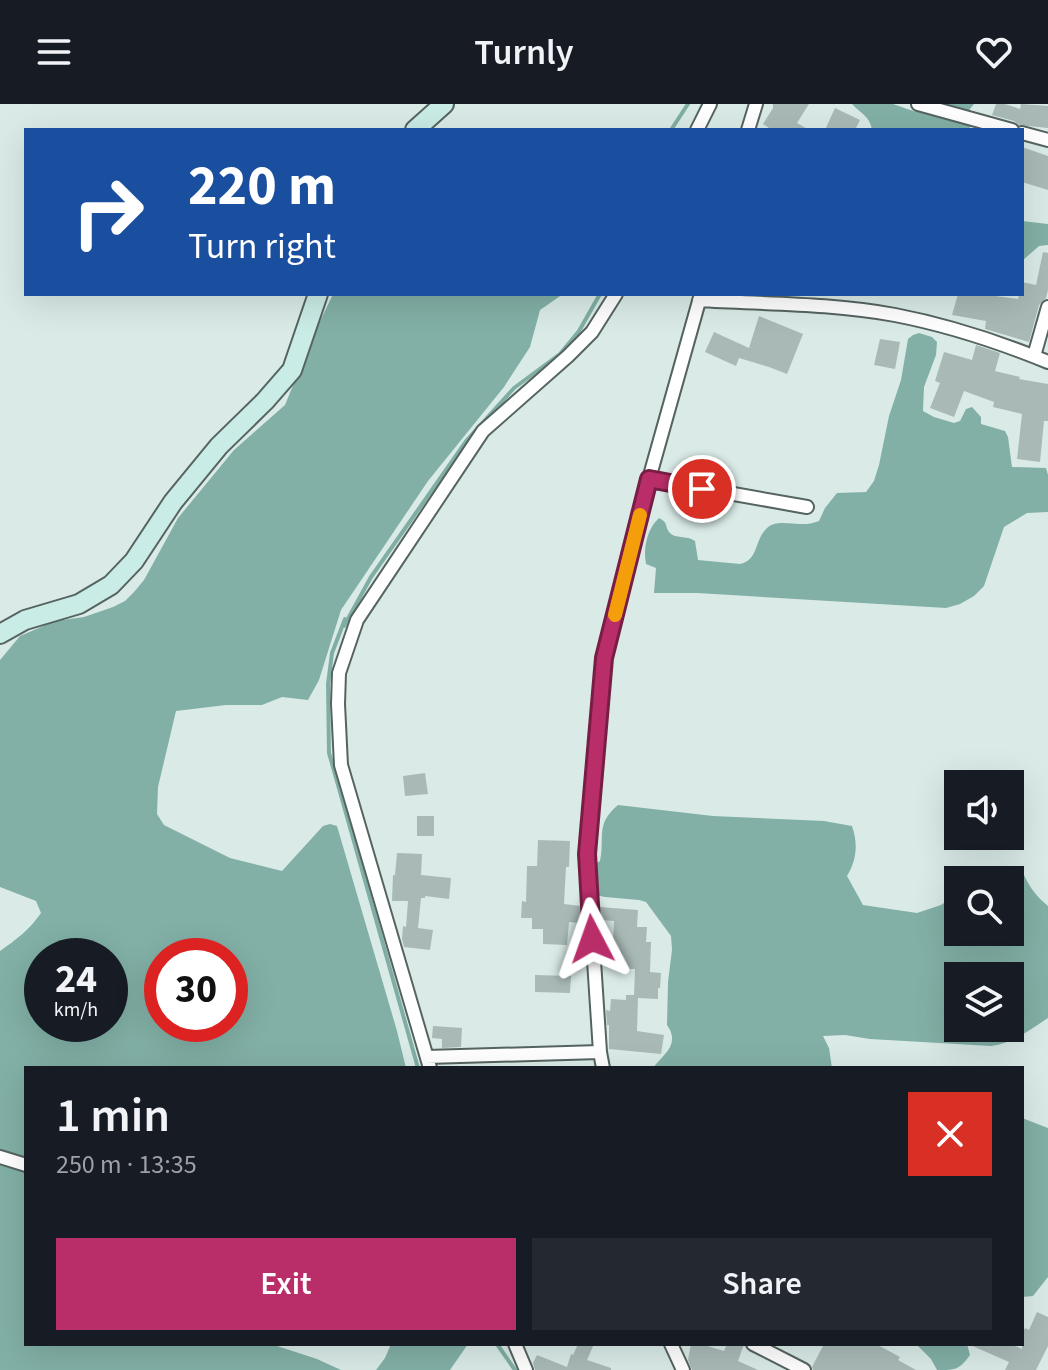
<!DOCTYPE html>
<html lang="en">
<head>
<meta charset="utf-8">
<style>
	body { margin:0; font-family:"Source Sans 3",sans-serif; background:#242831; color:#f1f3f6; height:100vh; display:flex; flex-direction:column; font-size:30px; white-space:nowrap }
	* { box-sizing:border-box; margin:0 }
	p { font-size:26px; color:#9ea1a6 }
	.icon { flex:none; width:44px; height:44px; fill:none; stroke:currentColor; stroke-width:2; stroke-linecap:round; stroke-linejoin:round }
	.map { position:relative; flex:1; overflow:hidden }
	.drawer { position:absolute; left:24px; top:962px; width:1000px; height:280px; display:flex; flex-direction:column; background:#171b24; border-radius:0px; box-shadow:0 8px 32px #0002 }
	.drawer>* { flex:none }
	.top-card { position:absolute; left:24px; top:24px; width:1000px; height:168px; border-radius:0px; box-shadow:0 8px 32px #0002; background:#1a4fa0; color:#fff; overflow:hidden }
	.fabs { position:absolute; left:944px; top:666px; display:grid; gap:16px }
	.fabs a { display:grid; place-items:center; width:80px; height:80px; border-radius:0px; background:#171b24; box-shadow:0 8px 32px #0002; font-size:40px }
	.speed { position:absolute; left:24px; top:834px; display:flex; gap:16px; font-size:40px; font-weight:700; text-align:center }
	.speed>* { display:grid; place-content:center; width:104px; height:104px; border-radius:50%; background:#171b24; box-shadow:0 8px 32px #0002; line-height:1 }
	.speed small { font-size:20px; font-weight:400 }
	.speed .limit { border:12px solid #d22; background:#fff; color:#111 }
	.pin { position:absolute; display:grid; place-items:center; width:68px; height:68px; color:#fff; margin:-34px; border:4px solid #fff; border-radius:50%; box-shadow:0 2px 8px #0007 }
	.me { position:absolute; width:88px; margin:-44px; rotate:356deg; stroke-linejoin:round; filter:drop-shadow(0 0 6px #0008) }
	.turn { display:flex; align-items:center; gap:28px; height:168px; padding:0 32px; font-size:36px }
	.turn .icon { width:104px; height:104px; stroke-width:2.5 }
	.turn b { display:block; font-size:56px; line-height:68px }
	.round { display:grid; place-items:center; flex:none; width:84px; height:84px; border-radius:0px; background:#242831 }
	.headline { display:flex; align-items:center; justify-content:space-between; height:136px; padding:0 32px }
	h1 { font-size:48px; font-weight:600; line-height:60px }
	.button { display:flex; gap:16px; margin-top:auto; padding:16px 32px }
	.button a { flex:1; height:92px; border-radius:0px; background:#b92e69; color:#fff; font-size:32px; font-weight:600; line-height:92px; text-align:center }
	.button a+a { background:#242831; color:#f1f3f6 }
	header { display:flex; justify-content:space-between; align-items:center; height:104px; padding:0 32px; background:#171b24; font-size:36px; font-weight:600 }
	.map>svg:first-child { display:block }
	.forest { fill:#82b0a6; fill-rule:evenodd }
	.lines { fill:none; stroke-linecap:round; stroke-linejoin:round }
	.stream { stroke:#80aea4; stroke-width:4 }
	.building { fill:#a9bab6 }
	.minor-casing { stroke:#566461; stroke-width:16 }
	.secondary-casing { stroke:#566461; stroke-width:22 }
	.minor { stroke:#fff; stroke-width:12 }
	.secondary { stroke:#caece6; stroke-width:18 }
	.route-casing { stroke:#781e44; stroke-width:20 }
	.route { stroke:#b92e69; stroke-width:14 }
	.slow { stroke:#f59e0b; stroke-width:14 }
</style>
</head>
<body>
<header><svg class="icon" aria-label="menu" viewBox="0 0 24 24"><path d="M4 6h16M4 12h16M4 18h16"/></svg>Turnly<svg class="icon" aria-label="heart" viewBox="0 0 24 24"><path d="M12 20l-8-8c-3-5 5-10 8-4 3-6 11-1 8 4z"/></svg></header>
<div class="map">
<svg width="1048" height="1266" viewBox="0 0 1048 1266">
	<rect width="100%" height="100%" fill="#daebe7"/>
	<path class="forest" d="M 852,0 C 865,0 881,0 893,0 C 906,4 917,11 931,6 L 934,0 L 974,0 L 970,5 L 970,26 L 872,26 C 870,12 860,9 852,0 Z
		M 1022,117 L 1048,120 L 1048,141 L 1039,142 L 1022,157 Z
		M 333,190 L 563,190 L 540,206 L 530,243 L 504,283 L 428,377 L 341,506 L 319,576 L 308,596 L 282,593 L 262,601 L 226,601 L 176,607 L 158,683 L 157,710 L 164,721 L 230,754 L 282,767 L 323,722 L 330,720 L 337,722 L 397,927 L 406,964 L 26,964 L 26,1240 L 271,1240 L 317,1255 L 341,1266 L 0,1266 L 0,847 C 16,836 30,825 41,809 L 36,797 L 0,783 L 0,556 L 20,532 L 55,517 L 84,513 L 113,503 L 125,497 L 134,488 L 144,476 L 178,414 L 234,346 L 285,301 L 312,234 ZM 42,852 L 110,852 L 110,920 L 42,920 ZM 162,852 L 230,852 L 230,920 L 162,920 Z
		M 919,229 L 932,233 L 937,238 L 936,251 L 924,283 L 923,307 L 934,313 L 954,319 L 960,317 L 966,305 L 972,303 L 981,313 L 981,320 L 1005,327 L 1008,333 L 1012,363 L 1046,364 L 1048,371 L 1048,408 L 1027,409 L 1004,423 L 984,482 L 974,492 L 960,500 L 946,504 L 697,489 L 654,489 L 656,464 L 646,460 C 643,444 647,425 659,414 C 669,419 664,422 670,429 C 675,435 687,431 695,437 L 698,456 L 740,460 C 759,456 754,436 767,424 C 776,415 794,421 806,420 C 810,420 815,418 819,417 L 825,404 L 837,389 L 866,388 L 874,377 L 879,361 L 889,312 L 901,276 L 908,235 L 913,231 Z
		M 618,701 L 713,712 L 824,717 L 852,722 C 858,739 857,756 847,772 L 863,801 L 917,809 L 941,801 L 953,793 L 958,787 L 958,828 L 1010,828 L 1010,776 L 965,776 L 968,769 C 988,767 1005,763 1024,771 C 1030,784 1037,793 1048,802 L 1048,914 C 1030,926 1013,939 991,942 L 870,935 L 845,931 L 823,932 L 829,944 L 832,964 L 653,964 C 663,950 681,941 667,921 L 668,878 L 672,846 L 671,832 L 646,798 L 639,796 L 605,793 L 586,789 L 580,777 L 592,762 L 600,757 C 605,733 595,720 618,701 ZM 958,872 L 1010,872 L 1010,924 L 958,924 Z
		M 1022,1014 L 1048,1024 L 1048,1173 L 1033,1192 L 1022,1193 Z
		M 391,1240 L 468,1240 L 450,1266 L 376,1266 L 385,1254 Z
		M 916,1240 L 967,1240 L 970,1251 C 959,1266 956,1266 937,1266 L 931,1255 Z"/>
	<g class="lines">
		<path class="stream" d="M 671,26 L 688,0
			M 418,964 L 329,649 L 328,580 L 332,549 L 345,515 L 344,522 L 371,473 L 467,336 L 514,284 L 560,250 L 579,227 L 600,190
			M 497,1240 L 515,1266"/>
	</g>
	<path class="building" d="M 773,0 L 809,0 L 797,19 L 809,26 L 772,26 L 763,20 L 773,4 Z
		M 996,0 L 1005,0 L 1020,5 L 1021,0 L 1048,2 L 1048,24 L 1019,21 L 1014,17 L 992,11 Z
		M 835,4 L 860,16 L 855,26 L 825,26 Z
		M 1022,43 L 1048,52 L 1048,86 L 1022,78 Z
		M 1043,148 L 1048,149 L 1048,186 L 1046,194 L 1039,201 L 1029,238 L 985,225 L 986,217 L 952,211 L 958,190 L 980,190 L 1018,195 L 1019,190 L 1022,190 L 1022,178 L 1036,181 Z
		M 759,212 L 803,230 L 787,270 L 769,263 L 739,254 L 736,262 L 705,248 L 714,228 L 749,244 Z
		M 880,235 L 900,238 L 895,265 L 874,261 Z
		M 976,241 L 1000,249 L 995,267 L 1020,273 L 1019,275 L 1048,280 L 1048,317 L 1044,317 L 1040,358 L 1017,355 L 1022,310 L 993,303 L 994,298 L 964,287 L 954,313 L 930,304 L 940,279 L 935,277 L 944,248 L 972,256 Z
		M 425,669 L 428,690 L 405,692 L 403,672 Z
		M 417,712 L 434,712 L 434,732 L 417,732 Z
		M 538,736 L 570,737 L 569,763 L 566,763 L 564,800 L 581,802 L 582,815 L 581,819 L 569,818 L 567,841 L 543,840 L 543,825 L 532,825 L 532,814 L 521,814 L 522,797 L 526,798 L 527,762 L 537,762 Z
		M 397,749 L 422,750 L 421,771 L 451,774 L 449,795 L 425,792 L 425,794 L 421,794 L 418,824 L 433,826 L 430,846 L 404,843 L 402,835 L 403,822 L 406,823 L 408,797 L 392,797 L 393,771 L 395,771 Z
		M 600,803 L 638,806 L 637,823 L 647,823 L 646,838 L 651,838 L 650,868 L 661,869 L 660,884 L 658,884 L 658,895 L 638,894 L 637,927 L 664,931 L 661,950 L 609,945 L 609,921 L 607,921 L 606,906 L 610,907 L 611,895 L 626,896 L 626,891 L 634,891 L 635,865 L 613,865 L 611,839 L 613,839 L 614,817 L 600,816 Z
		M 535,871 L 571,872 L 570,889 L 535,888 Z
		M 433,922 L 462,924 L 461,943 L 442,944 L 442,935 L 432,934 Z
		M 1037,1208 L 1048,1213 L 1048,1242 L 1036,1266 L 1005,1266 L 1009,1258 L 968,1240 L 1011,1240 L 1022,1245 L 1022,1231 L 1025,1224 L 1029,1226 Z
		M 578,1240 L 594,1240 L 587,1256 L 611,1264 L 611,1266 L 535,1266 L 533,1259 L 537,1251 L 567,1263 L 571,1250 L 573,1251 Z
		M 691,1240 L 704,1241 L 724,1247 L 727,1240 L 744,1240 L 738,1257 L 758,1266 L 692,1266 L 688,1256 Z
		M 824,1240 L 876,1240 L 900,1253 L 898,1256 L 916,1266 L 813,1266 L 812,1263 Z"/>
	<g class="lines">
		<g class="minor-casing">
			<path id="minor" d="M 918,0 L 1012,26
				M 697,26 L 710,0
				M 748,26 L 756,0
				M 1022,29 L 1048,36
				M 699,196 C 764,200 831,199 895,211 C 947,221 999,238 1048,258
				M 1034,252 L 1048,203
				M 649,375 L 807,403
				M 427,953 L 600,948
				M 430,964 L 341,661 L 338,600 L 339,569 L 357,516 L 483,327 L 568,252 L 592,228 L 616,190
				M 603,964 L 600,948 L 587,750 L 604,554 L 649,375 L 701,190
				M 0,1053 L 26,1061
				M 515,1240 L 526,1266
				M 671,1240 L 683,1266
				M 753,1240 L 804,1266"/>
		</g>
		<g class="secondary-casing">
			<path id="secondary" d="M 415,26 L 444,0
				M 0,530 L 25,516 L 79,500 L 111,481 L 134,457 L 173,398 L 219,342 L 265,297 L 292,266 L 318,190"/>
		</g>
		<use href="#minor" class="minor"/>
		<use href="#secondary" class="secondary"/>
	</g>
	<g class="lines">
		<g class="route-casing">
			<path id="route" d="M 592,835 L 587,750 L 604,554 L 649,375 L 702,385"/>
		</g>
		<use href="#route" class="route"/>
		<path class="slow" d="M 615,511 L 640,411"/>
	</g>
</svg>
<div class="fabs">
<a><svg class="icon" aria-label="sound" viewBox="0 0 24 24"><path d="M4 9h4l5-4v14l-5-4H4zM17 9q2 3 0 6"/></svg></a>
<a><svg class="icon" aria-label="search" viewBox="0 0 24 24"><circle cx="10" cy="10" r="6"/><path d="M15 15l6 6"/></svg></a>
<a><svg class="icon" aria-label="layers" viewBox="0 0 24 24"><path d="M12 4l9 5-9 5-9-5zM3 14l9 5 9-5"/></svg></a>
</div>
<div class="speed"><div>24<small>km/h</small></div><div class="limit">30</div></div>
<div class="pin" style="left:702px;top:385px;background:#d93025"><svg class="icon" aria-label="arrive" viewBox="0 0 24 24"><path d="M6 21V4h12l-3 4 3 4H6"/></svg></div>
<svg class="me" style="left:592px;top:835px" viewBox="-20 -20 40 40"><path d="M0-17L14 15 0 8-14 15z" fill="#b92e69" stroke="#fff" stroke-width="4"/></svg>
<div class="top-card">
<div class="turn"><svg class="icon" aria-label="right" viewBox="0 0 24 24"><path d="M7 20v-9h11M14 6l5 5-5 5"/></svg><div><b>220 m</b>Turn right</div></div>
</div>
<section class="drawer">
<div class="headline"><div><h1>1 min</h1><p>250 m · 13:35</p></div><a class="round" style="background:#d93025;color:#fff"><svg class="icon" aria-label="close" viewBox="0 0 24 24"><path d="M6 6l12 12M18 6L6 18"/></svg></a></div>
<div class="button"><a>Exit</a><a>Share</a></div>
</section>
</div>
</body>
</html>
